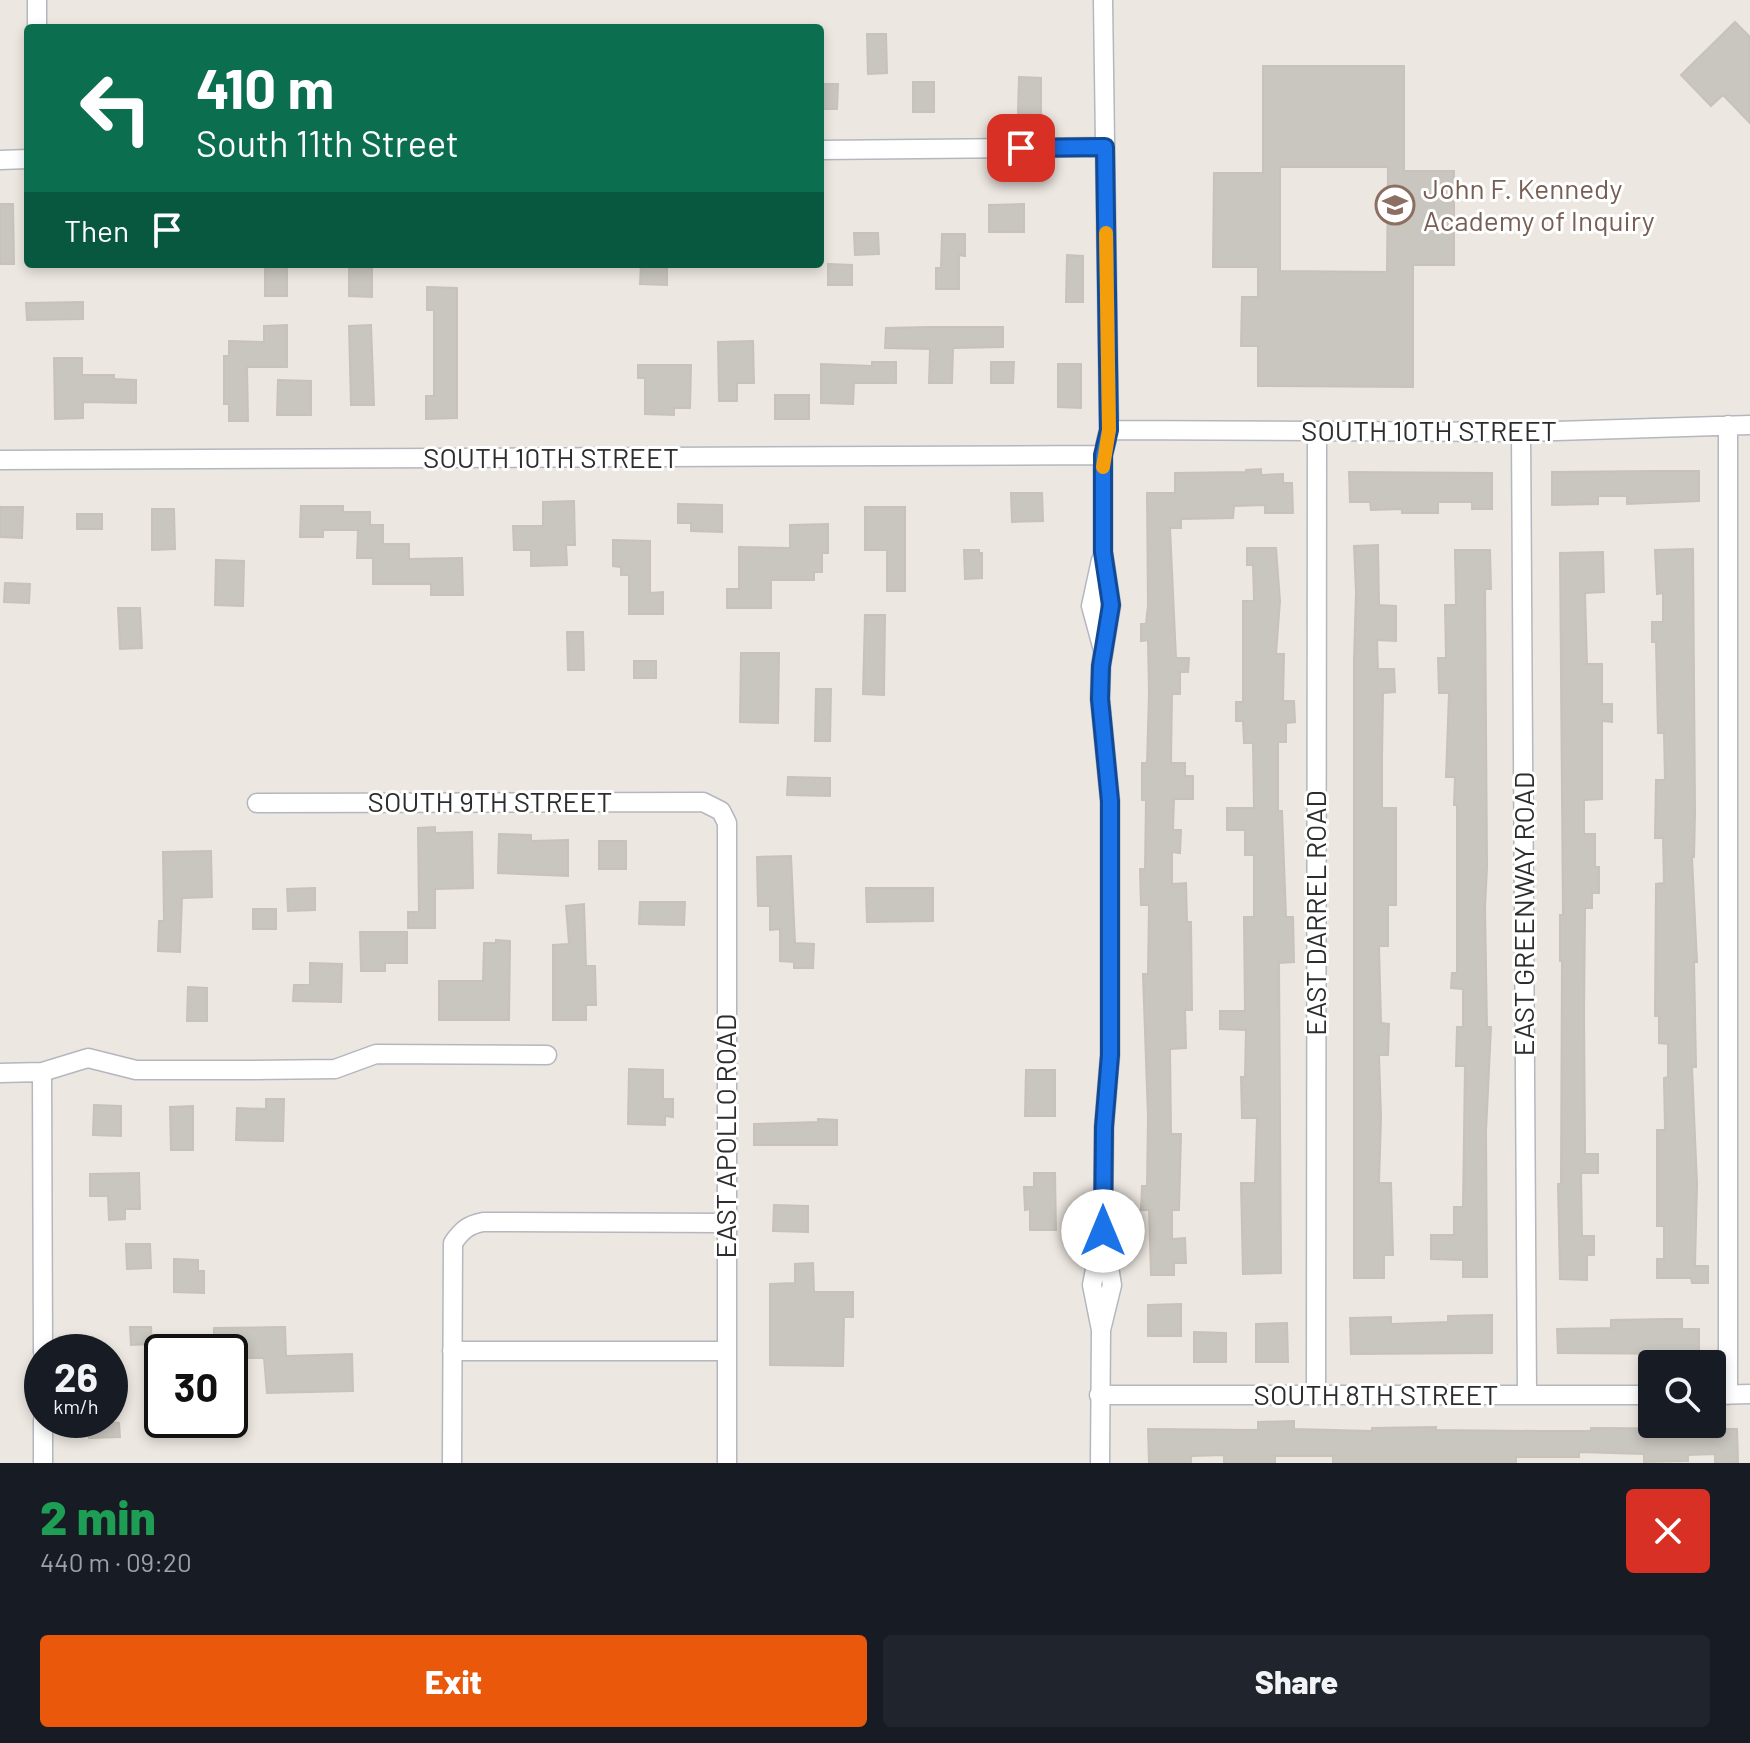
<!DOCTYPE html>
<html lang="en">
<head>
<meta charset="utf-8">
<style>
	body { margin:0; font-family:Barlow,sans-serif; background:#20242c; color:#f1f3f6; height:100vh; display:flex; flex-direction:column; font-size:30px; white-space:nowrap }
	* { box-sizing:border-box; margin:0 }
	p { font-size:26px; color:#9ea1a6 }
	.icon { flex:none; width:44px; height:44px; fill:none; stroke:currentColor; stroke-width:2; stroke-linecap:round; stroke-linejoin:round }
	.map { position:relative; height:1463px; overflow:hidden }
	.drawer { display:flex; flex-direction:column; background:#171b24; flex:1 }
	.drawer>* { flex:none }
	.hud { position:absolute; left:24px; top:24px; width:800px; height:244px; border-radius:8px; box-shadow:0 4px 12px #0003; background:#0b6e4f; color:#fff; overflow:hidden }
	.fabs { position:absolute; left:1638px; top:1350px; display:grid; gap:16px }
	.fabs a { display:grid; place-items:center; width:88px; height:88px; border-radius:8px; background:#171b24; box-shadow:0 4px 12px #0003; font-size:40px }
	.speed { position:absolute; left:24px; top:1334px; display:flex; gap:16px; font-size:40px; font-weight:700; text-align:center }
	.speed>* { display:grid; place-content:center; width:104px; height:104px; border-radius:50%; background:#171b24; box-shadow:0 4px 12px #0003; line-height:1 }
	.speed small { font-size:20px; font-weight:400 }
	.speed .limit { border:4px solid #111; border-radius:12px; background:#fff; color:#111 }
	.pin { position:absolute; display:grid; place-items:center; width:68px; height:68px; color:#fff; margin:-34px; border-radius:16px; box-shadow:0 4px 12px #0006 }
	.me { position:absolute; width:88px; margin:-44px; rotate:0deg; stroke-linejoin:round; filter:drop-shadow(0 0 6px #0008) }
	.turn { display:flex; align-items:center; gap:28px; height:168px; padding:0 40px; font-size:36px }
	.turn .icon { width:104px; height:104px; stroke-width:2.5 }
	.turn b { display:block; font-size:56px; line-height:68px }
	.then { display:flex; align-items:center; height:76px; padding:0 40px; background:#0003; gap:16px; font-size:30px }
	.round { display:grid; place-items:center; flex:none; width:84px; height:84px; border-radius:8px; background:#20242c }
	.headline { display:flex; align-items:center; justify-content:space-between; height:136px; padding:0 40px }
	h1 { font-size:48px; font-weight:800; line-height:60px; color:#1e9e55 }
	.action { display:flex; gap:16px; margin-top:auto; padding:16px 40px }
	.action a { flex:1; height:92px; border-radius:8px; background:#ea580c; color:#fff; font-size:32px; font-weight:800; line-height:92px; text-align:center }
	.action a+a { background:#20242c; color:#f1f3f6 }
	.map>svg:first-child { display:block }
	.building { fill:#c9c5bf; stroke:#c8c2ba; stroke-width:2; fill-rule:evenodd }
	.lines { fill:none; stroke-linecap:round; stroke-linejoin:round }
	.minor-casing { stroke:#b4b7bf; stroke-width:21 }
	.minor { stroke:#fff; stroke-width:18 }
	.route-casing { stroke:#114b97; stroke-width:20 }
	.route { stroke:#1a73e8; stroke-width:14 }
	.slow { stroke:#f59e0b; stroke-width:14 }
	.labels { text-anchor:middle; stroke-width:6; stroke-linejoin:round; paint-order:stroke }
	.education-label { font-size:28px; fill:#785e54; stroke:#fff; text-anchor:start }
	.street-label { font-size:28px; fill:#2d2d2d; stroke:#fff }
</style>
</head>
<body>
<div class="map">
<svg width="1750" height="1463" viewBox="0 0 1750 1463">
	<rect width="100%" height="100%" fill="#ede7e1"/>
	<path class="building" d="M 1735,22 L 1750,37 L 1750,123 L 1723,95 L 1711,106 L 1681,75 Z
		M 867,34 L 886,34 L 887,73 L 868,74 Z
		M 1263,66 L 1404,66 L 1404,171 L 1454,171 L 1454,265 L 1413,265 L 1413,387 L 1258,386 L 1258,346 L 1241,346 L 1242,297 L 1258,297 L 1258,267 L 1213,267 L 1214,173 L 1263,173 ZM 1280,167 L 1388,167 L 1387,272 L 1280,271 Z
		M 1019,77 L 1041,78 L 1041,114 L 1018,113 Z
		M 913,82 L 934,82 L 934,112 L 913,112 Z
		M 820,84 L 838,84 L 837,109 L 820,109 Z
		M 0,204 L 13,204 L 14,264 L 0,264 Z
		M 1024,204 L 1024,232 L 989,232 L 989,205 Z
		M 854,233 L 878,233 L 879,254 L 855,255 Z
		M 942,234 L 965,234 L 965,256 L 959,255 L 959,289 L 936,289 L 936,268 L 941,268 Z
		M 1067,255 L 1083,256 L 1083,302 L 1066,302 Z
		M 265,264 L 287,264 L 287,296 L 265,296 Z
		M 349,264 L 372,264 L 372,297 L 349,296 Z
		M 641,264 L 667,264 L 667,285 L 640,284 Z
		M 828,264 L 852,265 L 852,285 L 828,285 Z
		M 427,287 L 457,288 L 457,418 L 426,419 L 426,396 L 434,396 L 434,310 L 427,310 Z
		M 83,302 L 83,319 L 27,320 L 26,303 Z
		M 287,325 L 287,367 L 247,367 L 248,421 L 229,421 L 229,404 L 224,404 L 224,356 L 229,356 L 229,341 L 264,342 L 264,326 Z
		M 371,325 L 374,405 L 351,405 L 349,326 Z
		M 929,327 L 1003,327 L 1003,347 L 953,348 L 952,383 L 929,383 L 930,349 L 885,348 L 886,328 Z
		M 753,341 L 754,383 L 737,383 L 737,401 L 719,401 L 718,342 Z
		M 54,358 L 82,358 L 82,375 L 114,375 L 114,379 L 136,380 L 136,403 L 83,402 L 83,418 L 55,419 Z
		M 872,362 L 896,362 L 896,383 L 854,383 L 853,404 L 821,403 L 821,364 L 872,366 Z
		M 991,362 L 1014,362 L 1013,383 L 991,383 Z
		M 1058,364 L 1081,364 L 1081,408 L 1058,407 Z
		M 638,365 L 691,365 L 690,408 L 674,408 L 674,415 L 645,414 L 645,378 L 638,378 Z
		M 278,380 L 311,381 L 311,415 L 277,415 Z
		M 775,395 L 809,395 L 809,419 L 775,419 Z
		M 1261,469 L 1261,475 L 1283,474 L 1283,483 L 1292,483 L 1293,513 L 1265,513 L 1265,505 L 1234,506 L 1233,518 L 1181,519 L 1181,528 L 1170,528 L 1176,658 L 1189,658 L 1188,672 L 1180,672 L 1180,694 L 1172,694 L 1171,763 L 1185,763 L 1185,776 L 1193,776 L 1193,799 L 1174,799 L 1173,830 L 1181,830 L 1180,853 L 1172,852 L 1172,884 L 1186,883 L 1187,922 L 1191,922 L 1192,1010 L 1185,1010 L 1186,1048 L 1170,1049 L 1171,1134 L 1181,1134 L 1179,1210 L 1172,1210 L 1172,1239 L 1185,1238 L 1186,1263 L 1174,1263 L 1174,1275 L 1151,1275 L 1149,1210 L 1141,1210 L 1142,1186 L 1147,1186 L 1148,1117 L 1143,974 L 1148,974 L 1149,905 L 1141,905 L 1140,869 L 1145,869 L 1146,800 L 1142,800 L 1142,763 L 1147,763 L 1149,693 L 1148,640 L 1141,641 L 1141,624 L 1146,624 L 1148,605 L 1147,493 L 1175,493 L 1175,473 L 1246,472 L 1246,470 Z
		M 1656,471 L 1699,471 L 1699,501 L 1627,504 L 1627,496 L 1598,496 L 1598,504 L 1552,505 L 1552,472 Z
		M 1349,472 L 1492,473 L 1492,509 L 1472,509 L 1472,502 L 1438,502 L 1438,513 L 1402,513 L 1402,509 L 1371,510 L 1370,502 L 1350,502 Z
		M 1011,493 L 1042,493 L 1043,521 L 1012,522 Z
		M 574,501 L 575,545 L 566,545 L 567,565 L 531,566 L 531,550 L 514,550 L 513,526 L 543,526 L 543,502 Z
		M 678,504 L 722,505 L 722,532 L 691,531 L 691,523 L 678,523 Z
		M 301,506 L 343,506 L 343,512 L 370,512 L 370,525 L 383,525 L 383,544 L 409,544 L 409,559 L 462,558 L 463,595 L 431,595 L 431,584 L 373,584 L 373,558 L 357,558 L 358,530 L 323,530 L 323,537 L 300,537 Z
		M 0,507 L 23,507 L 22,538 L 0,537 Z
		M 865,507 L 905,507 L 905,591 L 887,591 L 887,550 L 865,550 Z
		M 152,509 L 174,509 L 175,549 L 152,550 Z
		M 77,514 L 102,514 L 102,529 L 77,529 Z
		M 828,524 L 828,553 L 822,553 L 822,572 L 814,572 L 814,580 L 771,580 L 771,608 L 727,608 L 727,589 L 739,589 L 739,547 L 790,548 L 790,525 Z
		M 613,540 L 650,541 L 650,593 L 663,592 L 663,614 L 629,614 L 629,575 L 621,575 L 621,567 L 613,566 Z
		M 1378,545 L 1379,605 L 1396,606 L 1396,641 L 1377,640 L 1378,669 L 1394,669 L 1395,692 L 1383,693 L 1382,759 L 1382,808 L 1396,808 L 1396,905 L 1388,905 L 1388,946 L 1379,946 L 1381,1023 L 1389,1024 L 1388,1055 L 1379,1055 L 1381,1118 L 1379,1183 L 1391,1183 L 1393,1255 L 1384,1255 L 1384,1278 L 1354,1278 L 1354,659 L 1356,592 L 1354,546 Z
		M 1247,548 L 1276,548 L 1280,601 L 1276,654 L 1284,654 L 1283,701 L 1294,701 L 1295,722 L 1286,723 L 1286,742 L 1278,742 L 1278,811 L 1282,811 L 1286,917 L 1293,917 L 1294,962 L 1279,963 L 1281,1273 L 1243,1274 L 1241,1183 L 1255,1183 L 1257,1118 L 1242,1118 L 1241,1077 L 1245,1077 L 1246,1030 L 1220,1029 L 1220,1011 L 1245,1011 L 1244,917 L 1254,917 L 1254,855 L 1245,855 L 1245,830 L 1227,830 L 1227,808 L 1254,808 L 1253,743 L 1244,743 L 1243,721 L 1236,721 L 1236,702 L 1243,702 L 1243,601 L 1254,601 L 1253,565 L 1247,565 Z
		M 1693,549 L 1695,813 L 1694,857 L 1692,857 L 1697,962 L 1694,962 L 1696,1067 L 1692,1067 L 1697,1184 L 1695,1266 L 1708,1266 L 1708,1283 L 1692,1283 L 1691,1278 L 1657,1278 L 1657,1259 L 1664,1259 L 1664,1226 L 1657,1226 L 1657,1130 L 1665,1130 L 1664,1078 L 1668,1077 L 1668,1044 L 1659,1043 L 1659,1016 L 1655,1016 L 1656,884 L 1664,883 L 1663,838 L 1655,838 L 1656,780 L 1665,780 L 1664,733 L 1658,733 L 1656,642 L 1652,642 L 1652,622 L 1663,622 L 1663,593 L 1657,594 L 1655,550 Z
		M 964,550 L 979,550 L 979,553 L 982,553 L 982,578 L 965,579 Z
		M 1455,550 L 1490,550 L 1491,589 L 1485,589 L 1487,867 L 1485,908 L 1487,1027 L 1491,1027 L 1486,1132 L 1487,1277 L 1463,1277 L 1463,1260 L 1431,1259 L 1431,1235 L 1454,1235 L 1454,1207 L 1463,1207 L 1465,1066 L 1456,1066 L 1457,1027 L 1463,1027 L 1463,989 L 1451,988 L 1452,973 L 1457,973 L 1457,805 L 1454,805 L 1455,777 L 1446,777 L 1449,693 L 1439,693 L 1438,658 L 1446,658 L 1445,605 L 1456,605 Z
		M 1603,552 L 1604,592 L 1585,593 L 1587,664 L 1602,664 L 1602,704 L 1612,704 L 1612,722 L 1602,721 L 1602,799 L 1584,800 L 1584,834 L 1595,834 L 1595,867 L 1599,867 L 1599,893 L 1592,893 L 1592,908 L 1585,908 L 1584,1012 L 1585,1154 L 1598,1154 L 1598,1173 L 1581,1173 L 1582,1236 L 1594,1236 L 1594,1255 L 1587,1255 L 1587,1280 L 1560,1279 L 1558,1184 L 1561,1184 L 1562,961 L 1560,961 L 1560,915 L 1563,915 L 1560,553 Z
		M 216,560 L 244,561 L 243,606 L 215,605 Z
		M 5,583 L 30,584 L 29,603 L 4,602 Z
		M 118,608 L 140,608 L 142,648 L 120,649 Z
		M 865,615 L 885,615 L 884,695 L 863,694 Z
		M 567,632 L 583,632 L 584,670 L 568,670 Z
		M 741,653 L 779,653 L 778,723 L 740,722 Z
		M 634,661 L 656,661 L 656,678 L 634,678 Z
		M 816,689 L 831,689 L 830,741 L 815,741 Z
		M 788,777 L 830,778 L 830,796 L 787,795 Z
		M 435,827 L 435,833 L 472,832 L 473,888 L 435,889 L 435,928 L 408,928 L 408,912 L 419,912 L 418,828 Z
		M 499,834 L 531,835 L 531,841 L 568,840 L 568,876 L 498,873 Z
		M 599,841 L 626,841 L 626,869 L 599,869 Z
		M 211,851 L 212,897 L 182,898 L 180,952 L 158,951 L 159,921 L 164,921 L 163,852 Z
		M 791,856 L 795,943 L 814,944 L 813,968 L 794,968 L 794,962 L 780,961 L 780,929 L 770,930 L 770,906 L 758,906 L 757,857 Z
		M 315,888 L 315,910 L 288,911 L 287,889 Z
		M 866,888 L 933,888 L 933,921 L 867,922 Z
		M 640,902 L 685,902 L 684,925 L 639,924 Z
		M 584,904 L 586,966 L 595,966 L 596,1005 L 586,1005 L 586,1020 L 553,1020 L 553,945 L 569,944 L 566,906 Z
		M 253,909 L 276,909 L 276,929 L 253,929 Z
		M 360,932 L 407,932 L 407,963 L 385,963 L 385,971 L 361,971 Z
		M 496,940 L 510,941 L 509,1020 L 439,1020 L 439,981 L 483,981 L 484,943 L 496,943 Z
		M 310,963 L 342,964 L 341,1002 L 293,1001 L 294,985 L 310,985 Z
		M 188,987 L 207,988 L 207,1021 L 187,1021 Z
		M 629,1069 L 663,1070 L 663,1099 L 673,1099 L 673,1117 L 665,1116 L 665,1125 L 628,1124 Z
		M 1026,1070 L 1055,1070 L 1055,1116 L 1025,1116 Z
		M 266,1099 L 284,1099 L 283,1141 L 236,1140 L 237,1108 L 266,1109 Z
		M 94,1105 L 121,1106 L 121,1136 L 93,1135 Z
		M 193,1106 L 193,1150 L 171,1150 L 170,1107 Z
		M 818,1119 L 837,1120 L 837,1145 L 754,1145 L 754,1124 L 818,1122 Z
		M 139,1173 L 140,1209 L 125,1209 L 125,1219 L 109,1220 L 108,1196 L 90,1196 L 90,1174 Z
		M 1034,1173 L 1055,1173 L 1056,1230 L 1030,1230 L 1030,1209 L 1025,1210 L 1024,1187 L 1034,1187 Z
		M 774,1205 L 808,1206 L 808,1232 L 773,1231 Z
		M 126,1244 L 150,1244 L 151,1268 L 127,1269 Z
		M 174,1259 L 198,1260 L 198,1271 L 204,1271 L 204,1293 L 174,1292 Z
		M 813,1263 L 814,1292 L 853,1292 L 853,1317 L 844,1317 L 843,1366 L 770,1365 L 770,1284 L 795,1283 L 795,1264 Z
		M 1181,1304 L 1181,1336 L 1148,1336 L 1148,1305 Z
		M 1492,1315 L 1492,1353 L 1351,1354 L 1350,1318 L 1391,1317 L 1391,1324 L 1448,1322 L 1448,1316 Z
		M 1667,1319 L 1682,1319 L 1682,1329 L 1699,1329 L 1699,1354 L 1558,1353 L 1557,1329 L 1611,1328 L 1611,1320 Z
		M 1287,1323 L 1288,1362 L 1256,1362 L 1256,1324 Z
		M 130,1327 L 151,1327 L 152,1344 L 131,1345 Z
		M 285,1327 L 286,1356 L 352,1354 L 353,1391 L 267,1393 L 264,1358 L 244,1358 L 244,1353 L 214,1352 L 214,1328 Z
		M 1194,1332 L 1226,1333 L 1226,1362 L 1194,1362 Z
		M 88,1420 L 119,1423 L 120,1437 L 89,1438 Z
		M 1294,1421 L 1294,1429 L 1372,1431 L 1372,1428 L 1436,1427 L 1436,1430 L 1538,1431 L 1591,1431 L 1591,1428 L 1737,1429 L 1738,1462 L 1715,1463 L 1715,1454 L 1688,1455 L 1688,1461 L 1644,1462 L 1644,1454 L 1579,1452 L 1579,1457 L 1516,1457 L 1516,1463 L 1333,1463 L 1333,1456 L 1275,1456 L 1275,1463 L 1224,1463 L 1224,1455 L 1191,1456 L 1191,1463 L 1149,1463 L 1148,1429 L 1258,1430 L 1258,1422 Z"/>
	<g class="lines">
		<g class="minor-casing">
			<path id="minor" d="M 37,0 L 37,28
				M 820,150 L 1105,147
				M 0,160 L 28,159
				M 1728,425 L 1728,1395
				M 1109,430 L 1521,432 L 1750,425
				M 1521,432 L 1527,1395
				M 0,460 L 1103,455
				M 1101,560 L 1091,606 L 1103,650
				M 257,803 L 703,802 L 721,811 L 727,823 L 727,1463
				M 42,1072 L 43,1352
				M 0,1073 L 42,1072 L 88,1058 L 136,1070 L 250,1070 L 335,1069 L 376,1054 L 547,1055
				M 1101,1330 L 1112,1285 L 1103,1231 L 1104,1127 L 1110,1055 L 1110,801 L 1100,699 L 1101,666 L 1111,605 L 1103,552 L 1103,455 L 1109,430 L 1103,0
				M 452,1351 L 727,1351
				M 1316,1394 L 1317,431
				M 1099,1395 L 1652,1395
				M 1712,1395 L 1750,1394
				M 43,1420 L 43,1463
				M 452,1463 L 453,1243 C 462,1230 468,1225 483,1222 L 726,1223
				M 1100,1463 L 1101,1330 L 1092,1285 L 1101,1238"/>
		</g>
		<use href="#minor" class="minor"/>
	</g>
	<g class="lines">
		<g class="route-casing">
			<path id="route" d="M 1021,148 L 1105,147 L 1109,430 L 1103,455 L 1103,552 L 1111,605 L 1101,666 L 1100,699 L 1110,801 L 1110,1055 L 1104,1127 L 1103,1231"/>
		</g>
		<use href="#route" class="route"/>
		<path class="slow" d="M 1103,467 L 1109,430 L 1106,233"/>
	</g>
	<defs>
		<g id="school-ring" transform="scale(2)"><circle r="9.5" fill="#fff" stroke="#8d6e63" stroke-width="1.5"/><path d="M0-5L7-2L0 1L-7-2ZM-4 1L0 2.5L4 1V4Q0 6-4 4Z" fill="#8d6e63"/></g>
	</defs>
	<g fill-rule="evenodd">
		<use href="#school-ring" x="1395" y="205"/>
	</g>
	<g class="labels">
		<g class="education-label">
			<text x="1423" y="199">John F. Kennedy<tspan x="1423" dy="32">Academy of Inquiry</tspan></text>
		</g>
		<g class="street-label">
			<text x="1429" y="441">SOUTH 10TH STREET</text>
			<text x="551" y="468">SOUTH 10TH STREET</text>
			<text x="490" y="812">SOUTH 9TH STREET</text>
			<text transform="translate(1316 913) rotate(-90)" y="10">EAST DARREL ROAD</text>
			<text transform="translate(1524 914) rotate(-90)" y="10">EAST GREENWAY ROAD</text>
			<text transform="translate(726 1136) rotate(-90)" y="10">EAST APOLLO ROAD</text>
			<text x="1376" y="1405">SOUTH 8TH STREET</text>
		</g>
	</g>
</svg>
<div class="fabs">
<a><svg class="icon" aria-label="search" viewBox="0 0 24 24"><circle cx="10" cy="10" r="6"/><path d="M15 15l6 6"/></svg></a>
</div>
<div class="speed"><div>26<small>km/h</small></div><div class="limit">30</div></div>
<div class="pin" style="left:1021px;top:148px;background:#d93025"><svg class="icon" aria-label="arrive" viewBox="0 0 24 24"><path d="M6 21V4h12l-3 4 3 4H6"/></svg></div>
<svg class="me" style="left:1103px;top:1231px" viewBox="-20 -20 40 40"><circle r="19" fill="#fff"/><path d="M0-13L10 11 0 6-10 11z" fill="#1a73e8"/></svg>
<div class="hud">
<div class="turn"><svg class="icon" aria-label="left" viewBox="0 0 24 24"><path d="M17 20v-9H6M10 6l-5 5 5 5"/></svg><div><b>410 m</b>South 11th Street</div></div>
<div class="then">Then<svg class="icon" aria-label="arrive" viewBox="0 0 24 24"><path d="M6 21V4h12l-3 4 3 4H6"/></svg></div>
</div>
</div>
<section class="drawer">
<div class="headline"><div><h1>2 min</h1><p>440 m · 09:20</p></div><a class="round" style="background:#d93025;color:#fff"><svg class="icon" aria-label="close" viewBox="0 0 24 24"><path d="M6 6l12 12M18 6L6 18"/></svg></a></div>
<div class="action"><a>Exit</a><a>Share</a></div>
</section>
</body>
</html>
